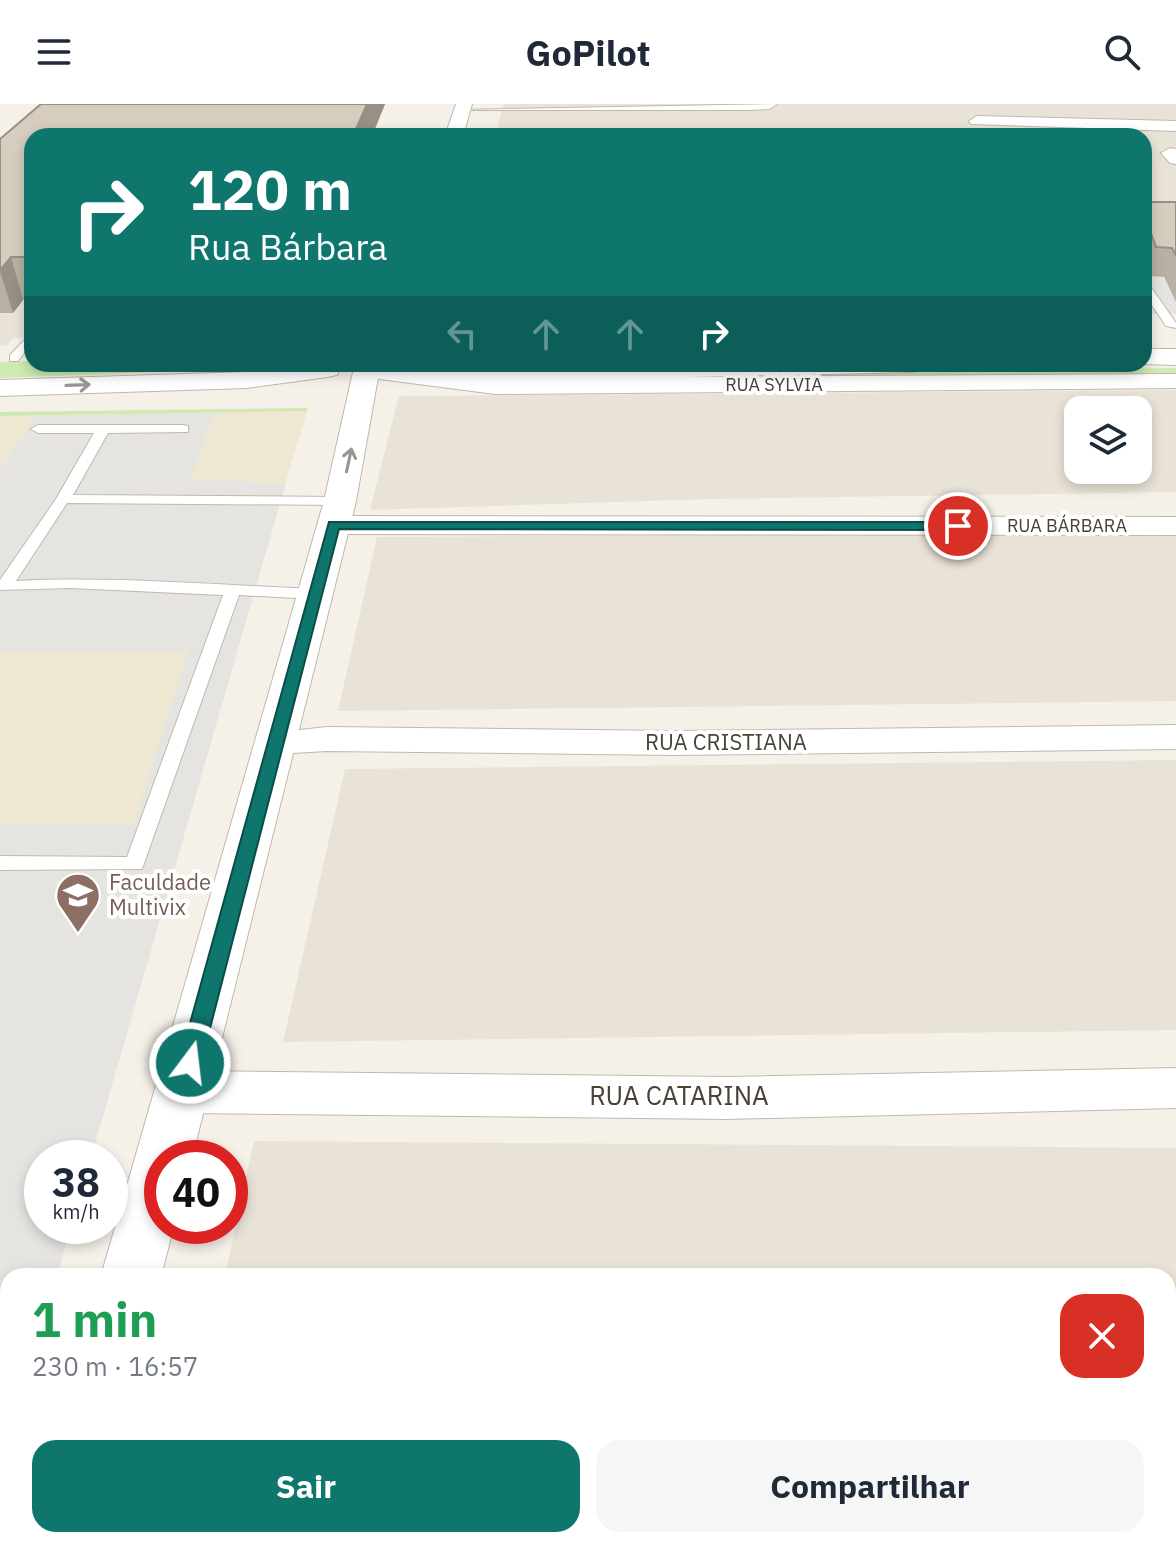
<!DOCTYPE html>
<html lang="pt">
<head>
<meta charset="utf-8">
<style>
	body { margin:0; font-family:"IBM Plex Sans",sans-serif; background:#f6f6f7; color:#1f2937; height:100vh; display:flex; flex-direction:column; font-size:30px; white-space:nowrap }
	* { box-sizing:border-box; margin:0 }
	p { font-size:26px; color:#747a83 }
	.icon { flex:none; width:44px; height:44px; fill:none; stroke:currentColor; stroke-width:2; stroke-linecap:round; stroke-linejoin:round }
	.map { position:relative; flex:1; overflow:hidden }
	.sheet { position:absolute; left:0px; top:1164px; width:1176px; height:280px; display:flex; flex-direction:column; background:#fff; border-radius:24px 24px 0 0; box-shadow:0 4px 12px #0003 }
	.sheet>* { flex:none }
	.hud { position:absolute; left:24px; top:24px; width:1128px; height:244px; border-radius:24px; box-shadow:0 4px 12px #0003; background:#0f766e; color:#fff; overflow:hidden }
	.controls { position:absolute; left:1064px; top:292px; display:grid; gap:16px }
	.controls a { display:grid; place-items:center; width:88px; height:88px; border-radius:16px; background:#fff; box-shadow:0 4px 12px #0003; font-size:40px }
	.speed { position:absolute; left:24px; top:1036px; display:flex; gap:16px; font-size:40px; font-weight:700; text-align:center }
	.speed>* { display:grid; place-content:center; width:104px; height:104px; border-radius:50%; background:#fff; box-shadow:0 4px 12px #0003; line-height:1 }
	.speed small { font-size:20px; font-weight:400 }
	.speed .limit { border:12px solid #d22; background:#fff; color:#111 }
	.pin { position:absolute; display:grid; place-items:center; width:68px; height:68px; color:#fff; margin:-34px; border:4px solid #fff; border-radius:50%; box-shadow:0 2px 8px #0007 }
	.me { position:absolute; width:88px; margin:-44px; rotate:15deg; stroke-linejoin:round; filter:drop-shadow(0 0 6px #0008) }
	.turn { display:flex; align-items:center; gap:28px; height:168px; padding:0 32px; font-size:36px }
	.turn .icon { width:104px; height:104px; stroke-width:2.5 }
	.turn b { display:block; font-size:56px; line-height:68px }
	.lanes { display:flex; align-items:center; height:76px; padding:0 32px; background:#0003; justify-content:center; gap:40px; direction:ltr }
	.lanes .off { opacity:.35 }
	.round { display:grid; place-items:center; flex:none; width:84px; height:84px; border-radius:24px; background:#f6f6f7 }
	.head { display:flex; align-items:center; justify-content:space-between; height:136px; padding:0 32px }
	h1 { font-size:48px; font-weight:800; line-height:60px; color:#1e9e55 }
	.primary-button { display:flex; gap:16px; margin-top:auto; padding:16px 32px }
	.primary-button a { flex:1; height:92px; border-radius:24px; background:#0f766e; color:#fff; font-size:32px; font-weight:800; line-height:92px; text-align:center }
	.primary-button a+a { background:#f6f6f7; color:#1f2937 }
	header { display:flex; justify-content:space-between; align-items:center; height:104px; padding:0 32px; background:#fff; font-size:36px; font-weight:800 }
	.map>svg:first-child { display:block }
	.residential { fill:#e9e3d7; fill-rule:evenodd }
	.education { fill:#eee7d2 }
	.green { fill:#cee9b1 }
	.parking { fill:#e6e4e0 }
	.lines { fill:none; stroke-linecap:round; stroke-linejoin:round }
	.service-casing { stroke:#c0b9ab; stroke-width:2 }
	.minor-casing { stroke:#c0b9ab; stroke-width:2 }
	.tertiary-casing { stroke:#c0b9ab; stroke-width:2 }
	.service { fill:#fff; fill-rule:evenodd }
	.minor { fill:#fff; fill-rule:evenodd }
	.tertiary { fill:#fff; fill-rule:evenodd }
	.wall { fill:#b8b0a3 }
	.shaded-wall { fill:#969085 }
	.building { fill:#d6cdbe; stroke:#969085; stroke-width:2 }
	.oneway { stroke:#9a9791 }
	.route { fill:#0f766e; stroke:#0a4d48; stroke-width:2 }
	.labels { text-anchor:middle; stroke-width:8; stroke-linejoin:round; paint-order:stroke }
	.far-street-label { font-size:18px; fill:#484237; stroke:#fff }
	.street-label { font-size:22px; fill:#484237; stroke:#fff }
	.education-label { font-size:22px; fill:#785e54; stroke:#fff; text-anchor:start }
	.near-street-label { font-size:26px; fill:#484237; stroke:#fff }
</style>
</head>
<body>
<header><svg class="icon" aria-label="menu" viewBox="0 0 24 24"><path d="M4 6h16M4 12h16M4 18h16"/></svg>GoPilot<svg class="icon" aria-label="search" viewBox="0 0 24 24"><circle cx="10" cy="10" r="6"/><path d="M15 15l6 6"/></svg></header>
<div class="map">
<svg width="1176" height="1444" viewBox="0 0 1176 1444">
	<rect width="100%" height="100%" fill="#f5f1e9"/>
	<path class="residential" d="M 503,0 L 1176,0 L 1176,126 L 1144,125 L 1144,32 L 496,32 Z
		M 32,33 L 32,233 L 14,234 L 6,242 L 0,242 L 0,63 Z
		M 1176,286 L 1176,388 L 710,395 L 370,406 L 399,292 ZM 1078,306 L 1138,306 L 1138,366 L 1078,366 Z
		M 1044,429 L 1176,432 L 1176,597 L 338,607 L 377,433 Z
		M 1176,656 L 1176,926 L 283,938 L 345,665 Z
		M 254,1037 L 1176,1044 L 1176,1444 L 167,1444 L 168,1436 L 1168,1436 L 1168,1172 L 225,1172 Z"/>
	<path class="education" d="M 308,304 L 281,394 L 42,1054 L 42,1122 L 8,1172 L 8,1216 L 0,1215 L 0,308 Z"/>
	<path class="green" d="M 32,257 L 32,260 L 255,260 L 261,264 L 0,274 L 0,258 Z
		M 1176,264 L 1176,272 L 775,275 L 776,269 Z
		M 308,304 L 306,307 L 0,312 L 0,308 Z"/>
	<path class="parking" d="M 1144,160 L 1148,172 L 1163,173 L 1176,198 L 1176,210 L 1144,210 Z
		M 215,309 L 190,376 L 286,379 L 91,1054 L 42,1054 L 42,1122 L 71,1122 L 57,1172 L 8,1172 L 8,1216 L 0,1215 L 0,721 L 134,719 L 188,547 L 0,547 L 0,366 L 36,312 Z"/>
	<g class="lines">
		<g class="service-casing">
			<path id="service" d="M 777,0 L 769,5 L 751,6 L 458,6 Z
				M 1144,178 L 1148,179 L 1176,219 L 1176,224 L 1166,222 L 1144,189 Z
				M 32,228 L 32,239 L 18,257 L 10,257 L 10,251 Z
				M 183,321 L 188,322 L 188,328 L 108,329 L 73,391 L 340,393 L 347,397 L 340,401 L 67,399 L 16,477 C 115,472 216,481 315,485 L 323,490 L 315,495 L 239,491 L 142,765 L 0,766 L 0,752 L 127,753 L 223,491 L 70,484 L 0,486 L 0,476 L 56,395 L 94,329 L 38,329 L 31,325 L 38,321 Z"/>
		</g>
		<g class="minor-casing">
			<path id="minor" d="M 977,12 L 1176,17 L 1176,27 L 971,20 L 969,17 Z
				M 1170,44 L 1176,45 L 1176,60 L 1170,59 L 1161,49 Z
				M 373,261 L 495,274 L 1176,270 L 1176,284 L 495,290 L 364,273 L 361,268 L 364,263 Z
				M 333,412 L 1176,413 L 1176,431 L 333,430 L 322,427 L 318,421 L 322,415 Z
				M 1176,621 L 1176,645 L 674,651 L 327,647 L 276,650 L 263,646 L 257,638 L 263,630 L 327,623 L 674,627 Z
				M 1176,964 L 1176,1004 L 728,1015 L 182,1009 L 165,1003 L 157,988 L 165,973 L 182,967 L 728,973 Z"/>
		</g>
		<g class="tertiary-casing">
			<path id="tertiary" d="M 456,0 L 472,0 L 463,32 L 445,32 Z
				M 1144,245 L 1176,245 L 1176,261 L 1140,260 L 1144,260 Z
				M 304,260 L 337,260 L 340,265 L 337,271 L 327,273 L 246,284 L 0,292 L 0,276 L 246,268 Z
				M 366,260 L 376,262 L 379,268 L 356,397 L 192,1054 L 162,1054 L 162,1122 L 174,1122 L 161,1172 L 101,1172 L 324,397 L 353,268 L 356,262 Z
				M 390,260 L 925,260 L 921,266 L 912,268 L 516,277 L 394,275 L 384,273 L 381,267 Z
				M 0,1385 L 8,1387 L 8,1436 L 92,1436 L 91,1444 L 0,1444 Z"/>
		</g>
		<use href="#service" class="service"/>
		<use href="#minor" class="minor"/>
		<use href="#tertiary" class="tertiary"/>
	</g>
	<path class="wall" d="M 41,0 L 385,0 L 372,32 L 32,32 L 32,196 L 23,196 L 13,209 L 0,209 L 0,35 Z
		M 1144,98 L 1176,98 L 1176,198 L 1164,173 L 1148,172 L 1144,160 Z"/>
	<path class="shaded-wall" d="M 367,0 L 385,0 L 372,32 L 353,32 Z
		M 11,153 L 23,196 L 13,209 L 0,167 Z"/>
	<path class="building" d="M 41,0 L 367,0 L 353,32 L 32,32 L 32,153 L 11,153 L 0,166 L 0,35 Z
		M 1144,98 L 1176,98 L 1176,151 L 1172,144 L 1156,143 L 1144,110 Z"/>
	<defs><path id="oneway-shaft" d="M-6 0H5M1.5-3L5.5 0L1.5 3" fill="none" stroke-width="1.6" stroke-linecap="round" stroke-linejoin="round" transform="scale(2)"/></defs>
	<g class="oneway">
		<use href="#oneway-shaft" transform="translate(78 281) rotate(-2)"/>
		<use href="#oneway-shaft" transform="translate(349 356) rotate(-78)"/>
	</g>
	<path class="route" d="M 329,418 L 958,418 L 965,422 L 958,426 L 339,425 L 201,959 L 198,965 L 190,968 L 182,965 L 179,959 Z"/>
	<defs>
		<g id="university-pin" transform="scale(2.3)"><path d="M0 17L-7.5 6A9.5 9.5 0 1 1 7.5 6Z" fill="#8d6e63" stroke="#fff"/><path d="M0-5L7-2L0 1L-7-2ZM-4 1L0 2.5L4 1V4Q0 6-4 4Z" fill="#fff"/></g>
	</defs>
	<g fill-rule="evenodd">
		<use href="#university-pin" x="78" y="791"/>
	</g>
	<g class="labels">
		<g class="far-street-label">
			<text x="774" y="287">RUA SYLVIA</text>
			<text x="1067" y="428">RUA BÁRBARA</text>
		</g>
		<g class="street-label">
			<text x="726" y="646">RUA CRISTIANA</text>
		</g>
		<g class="education-label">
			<text x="109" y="786">Faculdade<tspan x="109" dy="25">Multivix</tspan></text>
		</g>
		<g class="near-street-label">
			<text x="679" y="1001">RUA CATARINA</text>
		</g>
	</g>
</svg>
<div class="controls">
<a><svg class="icon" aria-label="layers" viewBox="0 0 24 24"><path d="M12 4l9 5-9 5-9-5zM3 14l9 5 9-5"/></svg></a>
</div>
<div class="speed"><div>38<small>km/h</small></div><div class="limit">40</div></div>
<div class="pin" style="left:958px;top:422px;background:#d93025"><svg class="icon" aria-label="arrive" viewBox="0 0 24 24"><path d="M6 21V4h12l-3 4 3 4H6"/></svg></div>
<svg class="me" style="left:190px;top:959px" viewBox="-20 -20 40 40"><circle r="17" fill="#0f766e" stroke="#fff" stroke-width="3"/><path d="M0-11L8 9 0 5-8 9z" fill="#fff"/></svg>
<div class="hud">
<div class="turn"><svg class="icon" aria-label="right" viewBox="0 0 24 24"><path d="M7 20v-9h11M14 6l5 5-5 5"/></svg><div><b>120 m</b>Rua Bárbara</div></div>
<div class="lanes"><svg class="icon off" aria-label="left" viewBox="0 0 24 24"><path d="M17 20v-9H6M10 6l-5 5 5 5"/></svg><svg class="icon off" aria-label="ahead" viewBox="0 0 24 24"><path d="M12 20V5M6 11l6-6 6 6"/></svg><svg class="icon off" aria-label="ahead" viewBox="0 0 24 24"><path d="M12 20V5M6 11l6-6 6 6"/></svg><svg class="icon" aria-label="right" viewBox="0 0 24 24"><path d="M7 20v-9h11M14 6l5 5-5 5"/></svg></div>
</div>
<section class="sheet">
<div class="head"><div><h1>1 min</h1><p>230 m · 16:57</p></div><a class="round" style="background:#d93025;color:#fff"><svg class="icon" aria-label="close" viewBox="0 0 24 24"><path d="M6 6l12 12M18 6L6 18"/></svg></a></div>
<div class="primary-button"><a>Sair</a><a>Compartilhar</a></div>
</section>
</div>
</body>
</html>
